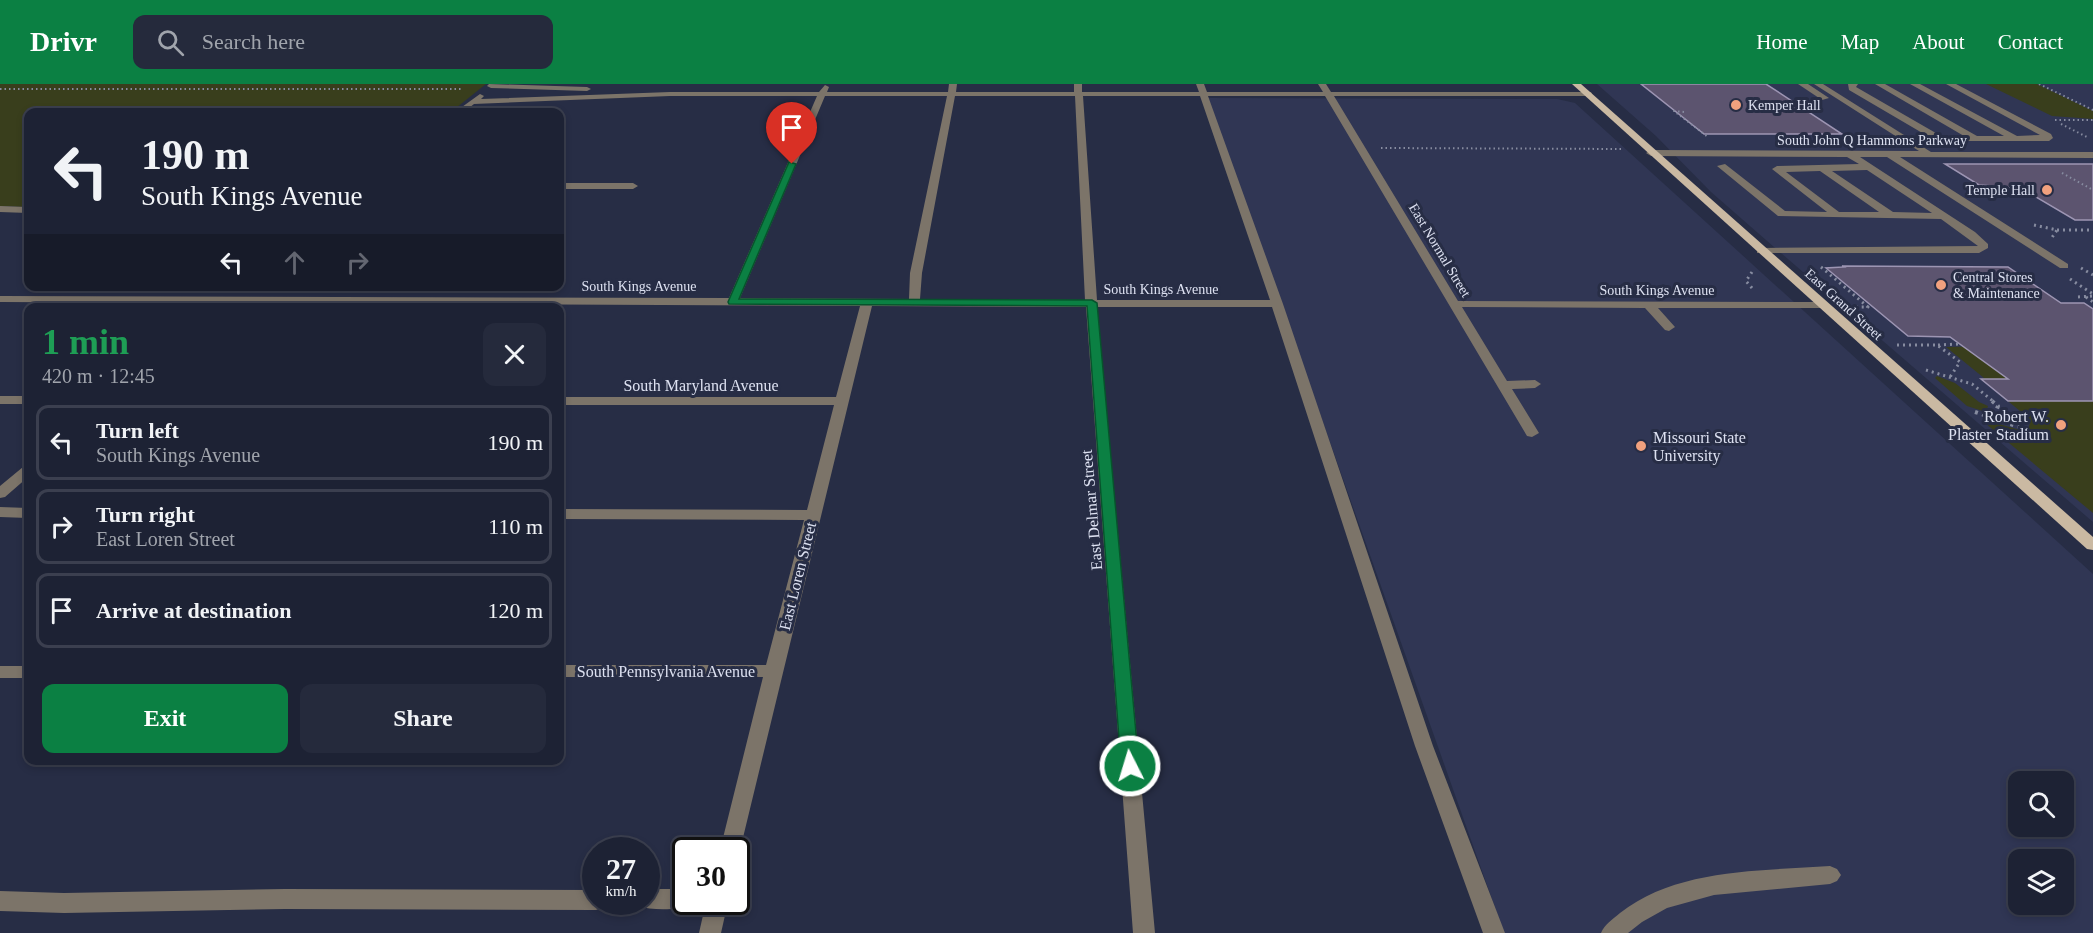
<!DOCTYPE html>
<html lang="en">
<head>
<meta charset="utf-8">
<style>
	body { margin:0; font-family:Georgia,serif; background:#252a3c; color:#f1f3f6; height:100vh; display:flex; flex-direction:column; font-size:22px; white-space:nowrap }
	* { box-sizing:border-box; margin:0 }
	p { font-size:20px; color:#a0a4ac }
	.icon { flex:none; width:33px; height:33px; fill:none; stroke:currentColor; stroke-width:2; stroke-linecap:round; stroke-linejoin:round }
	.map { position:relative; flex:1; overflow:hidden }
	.panel { position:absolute; left:24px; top:219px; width:540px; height:462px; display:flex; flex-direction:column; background:#1d2234; border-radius:12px; box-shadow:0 3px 9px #0003,0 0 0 2px #3b3f4f }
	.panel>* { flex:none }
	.guide { position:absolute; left:24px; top:24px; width:540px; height:183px; border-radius:12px; box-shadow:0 3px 9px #0003,0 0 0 2px #3b3f4f; background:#1d2234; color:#f1f3f6; overflow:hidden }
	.controls { position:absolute; left:2008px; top:687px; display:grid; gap:12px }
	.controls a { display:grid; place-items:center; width:66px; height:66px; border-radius:12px; background:#1d2234; box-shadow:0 3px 9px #0003,0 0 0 2px #3b3f4f; font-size:30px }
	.speed { position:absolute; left:582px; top:753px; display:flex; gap:12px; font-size:30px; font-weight:700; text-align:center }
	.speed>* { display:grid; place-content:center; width:78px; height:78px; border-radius:50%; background:#1d2234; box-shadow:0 3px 9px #0003,0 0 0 2px #3b3f4f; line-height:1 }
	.speed small { font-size:15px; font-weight:400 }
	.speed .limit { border:3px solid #111; border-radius:9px; background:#fff; color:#111 }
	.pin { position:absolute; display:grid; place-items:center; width:51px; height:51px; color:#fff; margin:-62px -26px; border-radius:50% 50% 50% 0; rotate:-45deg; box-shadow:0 0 6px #0007 }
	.pin .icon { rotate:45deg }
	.me { position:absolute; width:66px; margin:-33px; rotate:355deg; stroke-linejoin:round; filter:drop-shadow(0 0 4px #0008) }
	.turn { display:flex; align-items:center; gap:21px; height:126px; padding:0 18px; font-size:27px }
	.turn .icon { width:78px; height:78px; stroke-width:2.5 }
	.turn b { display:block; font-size:42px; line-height:51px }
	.lanes { display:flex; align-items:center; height:57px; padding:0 18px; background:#0003; justify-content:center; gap:30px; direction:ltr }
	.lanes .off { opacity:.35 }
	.round { display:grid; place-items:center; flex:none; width:63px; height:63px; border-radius:12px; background:#252a3c }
	.headline { display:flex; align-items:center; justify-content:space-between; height:102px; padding:0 18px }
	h1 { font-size:36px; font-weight:800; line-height:45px; color:#1e9e55 }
	.action { display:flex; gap:12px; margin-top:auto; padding:12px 18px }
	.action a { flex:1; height:69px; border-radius:12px; background:#0b8043; color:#fff; font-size:24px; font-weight:800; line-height:69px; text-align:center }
	.action a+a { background:#252a3c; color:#f1f3f6 }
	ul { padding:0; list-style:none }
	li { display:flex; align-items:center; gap:18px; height:75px; margin:0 12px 9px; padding:0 6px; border:3px solid #3b3f4f; border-radius:12px }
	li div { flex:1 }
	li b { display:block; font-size:22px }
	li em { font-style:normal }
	header { display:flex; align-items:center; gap:36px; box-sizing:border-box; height:84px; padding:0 30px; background:#0b8043; color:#fff }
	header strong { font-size:28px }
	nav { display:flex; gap:33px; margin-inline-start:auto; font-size:21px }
	.search { width:420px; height:54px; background:#252a3c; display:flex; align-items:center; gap:15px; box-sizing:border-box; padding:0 21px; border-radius:12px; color:#a0a4ac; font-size:22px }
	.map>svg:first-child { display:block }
	.built { fill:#303654; fill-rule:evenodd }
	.green { fill:#393e1c }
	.building { fill:#5c546f; stroke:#9d95b3; stroke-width:1.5 }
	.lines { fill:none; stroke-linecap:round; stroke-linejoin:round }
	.path-far2 { stroke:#878ca0; stroke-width:2; stroke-dasharray:1.5 3; stroke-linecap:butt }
	.path-far1 { stroke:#878ca0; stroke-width:3; stroke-dasharray:2 4; stroke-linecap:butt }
	.path { stroke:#878ca0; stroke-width:4; stroke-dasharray:3 4.5; stroke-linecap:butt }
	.minor { fill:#7c7469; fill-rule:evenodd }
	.major { fill:#cab9a2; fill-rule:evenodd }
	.route { fill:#0b8043; stroke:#07532c; stroke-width:1.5 }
	.poi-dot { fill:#f1a17e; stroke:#272d45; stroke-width:2 }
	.labels { text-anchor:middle; stroke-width:6; stroke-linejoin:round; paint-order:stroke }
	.far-poi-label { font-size:14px; fill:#dde1f1; stroke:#272d45; text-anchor:start }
	.far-street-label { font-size:14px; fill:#dde1f1; stroke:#272d45 }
	.street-label { font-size:16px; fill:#dde1f1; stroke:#272d45 }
	.poi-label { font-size:16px; fill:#dde1f1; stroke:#272d45; text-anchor:end }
</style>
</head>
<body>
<header>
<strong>Drivr</strong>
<div class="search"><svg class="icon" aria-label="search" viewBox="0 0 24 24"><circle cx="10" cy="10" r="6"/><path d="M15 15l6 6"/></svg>Search here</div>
<nav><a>Home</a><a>Map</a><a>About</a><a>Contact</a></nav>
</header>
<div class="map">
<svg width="2093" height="849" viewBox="0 0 2093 849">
	<rect width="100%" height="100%" fill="#272d45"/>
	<path class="built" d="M 1597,0 L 2093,0 L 2093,438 L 1774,163 L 1711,108 L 1656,52 Z
		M 1208,14 L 1557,15 L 1575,19 L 2093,490 L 2093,849 L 1504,849 ZM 2019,698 L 2064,698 L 2064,742 L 2019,742 ZM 2019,776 L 2064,776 L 2064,820 L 2019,820 Z"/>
	<path class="green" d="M 0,0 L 486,0 L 451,28 L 28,28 L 28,123 L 0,122 Z
		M 1986,0 L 2037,0 L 2093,27 L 2093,35 L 2052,32 Z
		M 2093,260 L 2093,429 L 1985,339 L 1999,340 L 2027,348 L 2031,336 L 1981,295 L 1984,294 L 1946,263 Z
		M 1937,292 L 1955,299 L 1979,318 L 1988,322 L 1986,328 L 1967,322 L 1935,294 Z"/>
	<path class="building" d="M 1641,0 L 1766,0 L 1842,50 L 1704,50 Z
		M 1945,80 L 2093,80 L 2093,136 L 2075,136 L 2021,104 L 1979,101 Z
		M 1842,182 L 2008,183 L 2061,219 L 2084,219 L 2093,225 L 2093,317 L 2008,317 L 1981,295 L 2008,295 L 1950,253 L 1908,252 L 1826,184 L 1844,183 Z"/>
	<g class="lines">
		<path class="path-far2" d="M 2039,0 L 2093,26
			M 0,5 L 462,5
			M 1684,28 L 1674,27 L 1708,53
			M 2055,36 L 2093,36
			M 2061,40 L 2087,53
			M 1381,64 L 1623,65
			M 2062,89 L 2093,106"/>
		<path class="path-far1" d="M 2034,141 L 2057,146 L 2051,155
			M 2057,146 L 2093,146
			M 1821,183 L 1868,223 L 1852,223
			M 2081,184 L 2093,191
			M 2070,195 L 2093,210
			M 1752,204 L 1746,197 L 1754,185
			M 2078,213 L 2093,212
			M 2086,213 L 2093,218
			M 1897,261 L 1937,261 L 1960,278 L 1950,293
			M 1938,261 L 1959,260
			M 1926,286 L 1972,300 L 1994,318"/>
		<path class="path" d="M 1992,317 L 1998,322 L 1993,335
			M 1975,328 L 2028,346"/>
		<path class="minor" d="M 489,0 L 587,3 L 591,5 L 587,7 L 491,4 L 487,2 Z
			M 949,0 L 957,0 L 956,8 L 1074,8 L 1074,0 L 1082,0 L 1082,8 L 1199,8 L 1196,0 L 1204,0 L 1207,8 L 1323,8 L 1318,0 L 1326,0 L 1331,8 L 1591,8 L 1592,10 L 1588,12 L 1334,12 L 1458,217 L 1822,218 L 1828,221 L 1822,224 L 1658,224 L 1675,243 L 1669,247 L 1665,246 L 1645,224 L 1462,223 L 1507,297 L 1535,296 L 1541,300 L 1535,304 L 1512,305 L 1539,349 L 1532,353 L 1527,352 L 1325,12 L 1208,12 L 1283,220 L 1433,662 L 1505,849 L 1483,849 L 1415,662 L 1272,223 L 1097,223 L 1155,849 L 1133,849 L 1086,223 L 872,222 L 740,766 L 736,773 L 736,766 L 720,766 L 763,593 L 560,593 L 560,581 L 766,581 L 804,436 L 560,435 L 560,425 L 807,426 L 834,321 L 560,321 L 560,313 L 836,313 L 860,222 L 0,218 L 0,212 L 729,214 L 817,12 L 670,12 L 474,20 L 464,28 L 455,28 L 480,10 L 484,12 L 481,15 L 670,8 L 819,8 L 825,1 L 829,3 L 827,8 L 948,8 ZM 825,12 L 947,12 L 910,189 L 909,215 L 740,214 ZM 955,12 L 1075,12 L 1085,216 L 920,215 L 922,189 ZM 1083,12 L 1200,12 L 1270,216 L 1097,216 Z
			M 1798,0 L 1808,0 L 1829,14 L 1822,16 Z
			M 1814,0 L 1823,0 L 1931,68 L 2093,68 L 2093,74 L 1900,73 L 2068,180 L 2068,184 L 2060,184 L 1887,73 L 1860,73 L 1975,148 L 1988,160 L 1988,164 L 1979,169 L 1757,169 L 1757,165 L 1761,164 L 1978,162 L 1941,135 L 1778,132 L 1717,82 L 1725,80 L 1785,127 L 1827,128 L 1772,85 L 1777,82 L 1859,80 L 1847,73 L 1651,72 L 1646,69 L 1651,66 L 1919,67 ZM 1867,86 L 1932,129 L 1893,128 L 1832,87 ZM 1820,87 L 1879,128 L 1839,128 L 1786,88 Z
			M 1848,0 L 1858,0 L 1856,3 L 1941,52 L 1964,52 L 1875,0 L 1885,0 L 1977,52 L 2004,52 L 1910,0 L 1920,0 L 2017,52 L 2040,51 L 1946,0 L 1956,0 L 2051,50 L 2053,54 L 2049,57 L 1936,57 L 1849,6 Z
			M 560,99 L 633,99 L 638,102 L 633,105 L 560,105 Z
			M 0,122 L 28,123 L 28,129 L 0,128 Z
			M 0,312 L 28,312 L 28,320 L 0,320 Z
			M 28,382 L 28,393 L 5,413 L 0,414 L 0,402 L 23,383 Z
			M 0,423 L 28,424 L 28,434 L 0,433 Z
			M 0,582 L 28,582 L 28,594 L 0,594 Z
			M 1830,782 L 1837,785 L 1841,791 L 1837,797 L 1830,800 L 1714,811 L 1667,824 L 1642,838 L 1628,849 L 1601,849 C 1605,840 1612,836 1620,829 C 1677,784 1761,787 1830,782 Z
			M 285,805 L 596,806 L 596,818 L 606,818 L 604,823 L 596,826 L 285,825 L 64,829 L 0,827 L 0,807 L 64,809 Z
			M 646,805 L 686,805 L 686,818 L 695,818 L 694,821 C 679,826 653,827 638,822 L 636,818 L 646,818 Z
			M 706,818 L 728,818 L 721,849 L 699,849 Z"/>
		<path class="major" d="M 1572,0 L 1581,0 L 2093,453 L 2093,466 L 2087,465 Z"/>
	</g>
	<path class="route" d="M 789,78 L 796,80 L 739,215 L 1092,216 L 1097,219 L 1139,682 L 1136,687 L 1130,689 L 1124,687 L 1121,682 L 1087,222 L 729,220 L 728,218 Z"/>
	<g class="poi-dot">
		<circle cx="1736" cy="21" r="6"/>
		<circle cx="2047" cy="106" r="6"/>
		<circle cx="1941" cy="201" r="6"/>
		<circle cx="2061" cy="341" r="6"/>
		<circle cx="1641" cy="362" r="6"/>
	</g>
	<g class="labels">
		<g class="far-poi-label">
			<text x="1748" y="26">Kemper Hall</text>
			<text x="2035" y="111" text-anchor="end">Temple Hall</text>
			<text x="1953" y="198">Central Stores<tspan x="1953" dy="16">&amp; Maintenance</tspan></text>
		</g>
		<g class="far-street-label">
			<text x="1872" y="61">South John Q Hammons Parkway</text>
			<text transform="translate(1440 166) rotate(59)" y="5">East Normal Street</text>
			<text x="639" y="207">South Kings Avenue</text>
			<text x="1161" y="210">South Kings Avenue</text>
			<text x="1657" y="211">South Kings Avenue</text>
			<text transform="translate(1844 220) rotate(42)" y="5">East Grand Street</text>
		</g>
		<g class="street-label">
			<text x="701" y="307">South Maryland Avenue</text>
			<text transform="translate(1091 426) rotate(-95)" y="6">East Delmar Street</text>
			<text transform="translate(797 492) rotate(-76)" y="6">East Loren Street</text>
			<text x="666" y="593">South Pennsylvania Avenue</text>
		</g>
		<g class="poi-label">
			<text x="2049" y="338">Robert W.<tspan x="2049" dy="18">Plaster Stadium</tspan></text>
			<text x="1653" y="359" text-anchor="start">Missouri State<tspan x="1653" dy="18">University</tspan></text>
		</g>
	</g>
</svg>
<div class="controls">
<a><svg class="icon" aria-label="search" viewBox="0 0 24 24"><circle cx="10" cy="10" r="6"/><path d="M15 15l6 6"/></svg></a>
<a><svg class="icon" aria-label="layers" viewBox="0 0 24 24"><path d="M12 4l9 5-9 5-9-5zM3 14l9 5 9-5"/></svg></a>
</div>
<div class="speed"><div>27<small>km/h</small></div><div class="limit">30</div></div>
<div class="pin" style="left:792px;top:80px;background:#d93025"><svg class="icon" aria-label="arrive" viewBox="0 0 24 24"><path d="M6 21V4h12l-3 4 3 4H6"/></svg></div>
<svg class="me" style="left:1130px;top:682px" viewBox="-20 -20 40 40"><circle r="17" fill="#0b8043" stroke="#fff" stroke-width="3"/><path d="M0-11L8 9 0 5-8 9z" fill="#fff"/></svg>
<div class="guide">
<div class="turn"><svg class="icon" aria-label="left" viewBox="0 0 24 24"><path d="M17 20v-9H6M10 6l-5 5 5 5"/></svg><div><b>190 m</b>South Kings Avenue</div></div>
<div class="lanes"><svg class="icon" aria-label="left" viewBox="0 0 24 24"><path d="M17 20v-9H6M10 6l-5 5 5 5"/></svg><svg class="icon off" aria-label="ahead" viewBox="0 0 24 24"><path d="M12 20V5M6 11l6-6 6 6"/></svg><svg class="icon off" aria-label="right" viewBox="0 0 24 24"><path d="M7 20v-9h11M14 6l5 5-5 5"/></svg></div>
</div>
<section class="panel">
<div class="headline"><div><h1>1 min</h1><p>420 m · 12:45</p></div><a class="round"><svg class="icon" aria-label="close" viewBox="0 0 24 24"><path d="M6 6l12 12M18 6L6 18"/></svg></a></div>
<ul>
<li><svg class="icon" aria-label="left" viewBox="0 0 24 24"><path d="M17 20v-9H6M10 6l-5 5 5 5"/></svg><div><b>Turn left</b><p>South Kings Avenue</p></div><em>190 m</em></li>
<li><svg class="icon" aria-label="right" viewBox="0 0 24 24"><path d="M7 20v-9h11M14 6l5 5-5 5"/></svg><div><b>Turn right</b><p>East Loren Street</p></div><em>110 m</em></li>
<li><svg class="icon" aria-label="arrive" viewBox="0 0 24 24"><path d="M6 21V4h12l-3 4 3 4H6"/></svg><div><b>Arrive at destination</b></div><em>120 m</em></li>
</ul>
<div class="action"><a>Exit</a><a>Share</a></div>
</section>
</div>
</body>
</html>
